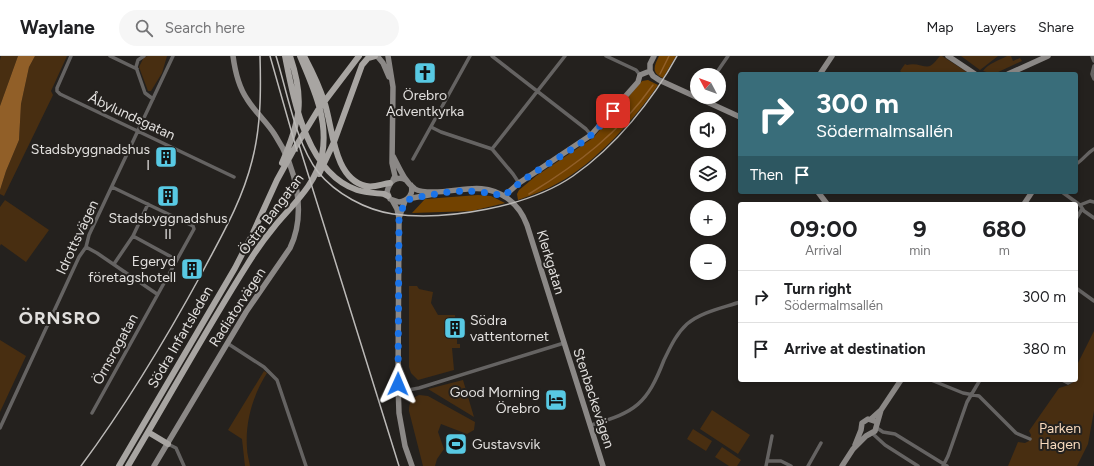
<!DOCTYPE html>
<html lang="en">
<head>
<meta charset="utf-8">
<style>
	body { margin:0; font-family:Figtree,sans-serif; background:#f6f6f6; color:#202124; height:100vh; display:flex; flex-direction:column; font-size:15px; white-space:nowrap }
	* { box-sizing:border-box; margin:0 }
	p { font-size:13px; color:#757577 }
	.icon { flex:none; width:22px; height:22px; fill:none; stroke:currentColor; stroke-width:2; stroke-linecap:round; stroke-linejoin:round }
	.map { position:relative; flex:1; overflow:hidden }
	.details { position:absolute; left:738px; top:146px; width:340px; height:180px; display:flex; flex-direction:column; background:#fff; border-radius:4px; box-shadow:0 2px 6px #0003 }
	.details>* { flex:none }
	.guide { position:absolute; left:738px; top:16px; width:340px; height:122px; border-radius:4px; box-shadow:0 2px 6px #0003; background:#396d7a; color:#fff; overflow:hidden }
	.needle { width:26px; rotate:311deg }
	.buttons { position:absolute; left:690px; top:12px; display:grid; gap:8px }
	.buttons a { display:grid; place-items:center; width:36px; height:36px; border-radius:50%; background:#fff; box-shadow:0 2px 6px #0003; font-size:20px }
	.pin { position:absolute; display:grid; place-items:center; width:34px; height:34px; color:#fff; margin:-17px; border-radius:8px; box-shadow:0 2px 6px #0006 }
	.me { position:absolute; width:44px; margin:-22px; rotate:1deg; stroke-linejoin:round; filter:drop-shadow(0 0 3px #0008) }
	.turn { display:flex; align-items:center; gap:14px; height:84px; padding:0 12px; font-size:18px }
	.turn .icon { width:52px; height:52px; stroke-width:2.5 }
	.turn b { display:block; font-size:28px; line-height:34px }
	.then { display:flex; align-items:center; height:38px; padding:0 12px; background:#0003; gap:8px; font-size:15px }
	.eta { display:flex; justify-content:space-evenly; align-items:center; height:68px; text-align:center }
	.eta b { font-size:24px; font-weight:700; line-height:28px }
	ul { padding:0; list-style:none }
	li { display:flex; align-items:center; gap:12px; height:52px; padding:0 12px; border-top:1px solid #e0e0e0 }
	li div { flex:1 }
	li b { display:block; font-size:15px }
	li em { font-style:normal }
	header { display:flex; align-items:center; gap:24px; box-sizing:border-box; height:56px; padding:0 20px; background:#fff; border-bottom:1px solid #e0e0e0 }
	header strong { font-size:19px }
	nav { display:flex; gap:22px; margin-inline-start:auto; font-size:14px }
	.search { width:280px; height:36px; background:#f6f6f6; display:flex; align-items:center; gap:10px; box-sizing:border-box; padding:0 14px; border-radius:22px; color:#757577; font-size:15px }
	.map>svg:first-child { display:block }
	.green { fill:#482e11 }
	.forest { fill:#724200 }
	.water { fill:#915f28 }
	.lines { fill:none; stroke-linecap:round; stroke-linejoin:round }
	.stream { stroke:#915f28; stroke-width:1.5 }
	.street { stroke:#656362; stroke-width:3.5 }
	.secondary { stroke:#8b8886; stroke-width:5.5 }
	.primary { stroke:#a8a5a2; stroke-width:6 }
	.rail { stroke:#bcbab8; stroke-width:1.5 }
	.route { stroke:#1a73e8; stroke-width:7; stroke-dasharray:0 12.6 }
	.labels { text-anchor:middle; stroke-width:4; stroke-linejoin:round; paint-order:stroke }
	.poi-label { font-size:14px; fill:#e1dfdd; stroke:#24211e; text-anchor:end }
	.street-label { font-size:14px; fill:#e1dfdd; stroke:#24211e }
	.park-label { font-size:14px; fill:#f8dabd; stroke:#24211e }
	.district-label { font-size:18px; font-weight:bold; letter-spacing:1px; fill:#e1dfdd; stroke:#24211e }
</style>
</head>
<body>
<header>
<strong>Waylane</strong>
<div class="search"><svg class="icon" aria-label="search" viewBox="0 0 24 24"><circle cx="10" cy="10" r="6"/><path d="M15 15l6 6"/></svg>Search here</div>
<nav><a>Map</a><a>Layers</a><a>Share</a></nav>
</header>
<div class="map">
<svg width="1094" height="410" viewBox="0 0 1094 410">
	<rect width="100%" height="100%" fill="#24211e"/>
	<path class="green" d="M 1,0 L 18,0 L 0,50 L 0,4 Z
		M 35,0 L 67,0 L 51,35 L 53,39 L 4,140 L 0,138 L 0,134 L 6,115 L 19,84 L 21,48 L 29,11 Z
		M 148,0 L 167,0 L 162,17 L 151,35 L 148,35 L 139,11 L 144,1 Z
		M 940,0 L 942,0 L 970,18 L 903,18 L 900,15 L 905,8 L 907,9 C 916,6 925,12 930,10 C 934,8 937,3 940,0 Z
		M 961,0 L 998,0 L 980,14 Z
		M 1007,0 L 1011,0 L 1013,5 L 1020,2 L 1022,5 L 994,18 L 983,15 C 989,7 998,5 1007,0 Z
		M 5,144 L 49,174 L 26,206 L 1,188 L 0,190 L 0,151 Z
		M 409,230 L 417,230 L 419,233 L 433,236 L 431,247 L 438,259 L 455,259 L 455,264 C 449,264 446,266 445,272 L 449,279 L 457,280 L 457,288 L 460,288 L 460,292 L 452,292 L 454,314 L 418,324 L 411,317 L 409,311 Z
		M 1094,275 L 1094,355 L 1088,388 L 1077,410 L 1008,410 L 1018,386 L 1025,387 L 1029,385 L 1031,379 L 1029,375 L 1059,332 L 1069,329 L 1076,324 L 1078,316 L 1076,311 Z
		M 0,284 L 26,300 L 0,356 Z
		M 264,315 L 267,317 C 253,339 245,366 247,392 C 247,398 249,404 250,410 L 245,410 L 242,383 L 228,374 Z
		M 463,324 L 474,361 L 428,333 Z
		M 419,339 L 428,340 L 475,366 L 474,374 L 467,378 L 441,368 L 438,376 L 444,393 L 437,403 L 435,410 L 423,410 L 409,355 C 409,347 411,342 419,339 Z
		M 712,354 L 750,379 L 738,398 L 700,373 Z
		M 693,373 L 712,385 L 706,395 L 687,383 Z
		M 722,391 L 741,404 L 737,410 L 729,410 L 715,401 Z"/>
	<path class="forest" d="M 659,0 L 676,0 L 663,22 C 651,17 654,10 659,0 Z
		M 648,24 L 658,29 C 635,63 594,108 558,127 C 546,134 532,139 518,144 L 517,138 L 519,134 L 536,120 L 593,82 L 642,25 Z
		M 478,139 L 491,140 L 505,147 L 472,155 L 412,157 L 425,143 Z"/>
	<path class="water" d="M 18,0 L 35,0 L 29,11 L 21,48 L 19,84 L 6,115 L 0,134 L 0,50 Z"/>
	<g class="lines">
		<path class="stream" d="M 660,18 L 669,0
			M 529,138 C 578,108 619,77 653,29"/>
		<path class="street" d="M 71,0 L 57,32 L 57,35 L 60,38 L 234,121
			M 110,0 L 137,13
			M 144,0 L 138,4 L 136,11 L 137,14 L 145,37 L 153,43
			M 492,0 L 586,73 L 591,79
			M 606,0 L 636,14 L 640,19
			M 1092,0 L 1094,5
			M 1094,10 L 1092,18 L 1094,23
			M 715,19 L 728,0
			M 431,71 L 441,76 L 492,93 L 513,118 L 519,127
			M 492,93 L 565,0
			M 413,103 L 470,0
			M 1076,108 C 1083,104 1086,98 1094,93
			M 1062,136 L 1080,149 L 1084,155 L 1094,162
			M 1080,149 L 1090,145 L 1094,146
			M 1076,163 L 1082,153
			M 133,180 L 177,204
			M 86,191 L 97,197 L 157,238
			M 114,208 L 133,180 L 148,148
			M 1076,232 L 1094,245
			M 227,287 L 264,311 L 277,324 L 306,410
			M 931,324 L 963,337 L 979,340 L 1016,377 L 1030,383
			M 1062,324 L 1068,327 L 1074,324
			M 398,336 L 419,332 L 564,287
			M 92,357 L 194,173 L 193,170 L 191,169 L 112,131
			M 591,369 C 636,356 647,348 664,304 C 670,292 676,278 687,268 C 701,256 722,252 740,246
			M 0,372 L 79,201 L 86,191 L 89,179 L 173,0
			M 877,372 L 883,376 L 895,378 L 947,410
			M 873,378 L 885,389 L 918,410
			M 168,388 L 176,392 L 184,410
			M 767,405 L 781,405 L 791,410
			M 766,410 L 772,380
			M 808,410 L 821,387
			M 943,410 L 948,400 L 967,346 L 980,324"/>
		<path class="secondary" d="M 388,0 L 393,31 L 392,107 L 395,120 L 393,124
			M 948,0 L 975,18
			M 378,1 L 383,7 L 389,21
			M 650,15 L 653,20 L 659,24 L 740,61
			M 650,15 L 650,8 L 654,0
			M 820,18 L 832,0
			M 1008,18 L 1048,0
			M 393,100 C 399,111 404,125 415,133 C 420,136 427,136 433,136 C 461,136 482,125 507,142 C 517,149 523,158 527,169 L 603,410
			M 406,124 C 396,119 389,126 387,136 L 390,143 L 399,146 C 408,145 414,138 411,129
			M 818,136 L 827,148
			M 504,140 L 519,127 L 591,79 L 638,26 L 640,19 L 650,15
			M 407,143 L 434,138
			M 392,144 L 397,153 L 399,162 L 398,328 L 399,357 L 405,390 L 412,410
			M 1024,148 L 1032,136
			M 399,162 L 405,145
			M 871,363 L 881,354 L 901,324
			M 855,389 L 861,374 L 862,367 L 868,363 L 874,365
			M 154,410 L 246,256 L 290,192 C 307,157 296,111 275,79 C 267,66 255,56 247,43 C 238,30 235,15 233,0
			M 842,410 L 853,393 L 866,380 L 875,375 L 881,354"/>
		<path class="primary" d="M 285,0 C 294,45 307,117 357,134 C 366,137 375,137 384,138 L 388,140
			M 304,0 C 312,15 320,32 325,48 C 333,74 334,123 366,130 C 374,132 382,128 390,127
			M 282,107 C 300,65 305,44 290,0
			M 319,118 L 334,86 L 362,9 L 368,2 L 375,0
			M 148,376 L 168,388
			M 119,410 L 235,212 L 252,179 L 277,124 L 293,95 L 318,54 L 359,0
			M 128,410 C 168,343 206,274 247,209 C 255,196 264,183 274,171 C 292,149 316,129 322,99 C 329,64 313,31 300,0"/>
		<path class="rail" d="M 270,0 L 297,95
			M 276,0 C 287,35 296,88 318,116 C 336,138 366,154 393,158 C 447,165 528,151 573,120 C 615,91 653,44 677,0
			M 299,89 L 399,410
			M 81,410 C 127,348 166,283 203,215 C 222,179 242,145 252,105 C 261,71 261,35 260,0"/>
	</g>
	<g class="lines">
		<path class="route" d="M 398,328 L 399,162 L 405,145 C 411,142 418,142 424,140 C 456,134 472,133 504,140 C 527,118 559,103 585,84 C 596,76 604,65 613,55"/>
	</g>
	<defs>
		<g id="church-square" transform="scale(1.15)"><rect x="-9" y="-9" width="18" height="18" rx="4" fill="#58c9e3" stroke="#24211e"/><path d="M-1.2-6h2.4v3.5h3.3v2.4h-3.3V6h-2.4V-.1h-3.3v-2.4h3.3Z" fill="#111"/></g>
		<g id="building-square" transform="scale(1.15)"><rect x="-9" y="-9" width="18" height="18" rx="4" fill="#58c9e3" stroke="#24211e"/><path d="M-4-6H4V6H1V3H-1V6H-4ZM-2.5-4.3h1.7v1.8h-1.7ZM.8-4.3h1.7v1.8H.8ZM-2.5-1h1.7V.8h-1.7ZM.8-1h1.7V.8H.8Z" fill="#111"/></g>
		<g id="hotel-square" transform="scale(1.15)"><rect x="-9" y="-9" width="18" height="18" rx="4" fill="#58c9e3" stroke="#24211e"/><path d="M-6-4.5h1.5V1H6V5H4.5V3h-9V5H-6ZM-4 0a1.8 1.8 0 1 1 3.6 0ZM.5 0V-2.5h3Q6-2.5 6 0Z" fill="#111"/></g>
		<g id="stadium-square" transform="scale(1.15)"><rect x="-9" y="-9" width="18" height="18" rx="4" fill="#58c9e3" stroke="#24211e"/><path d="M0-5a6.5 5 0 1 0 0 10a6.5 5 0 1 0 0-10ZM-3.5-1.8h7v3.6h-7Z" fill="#111"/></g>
	</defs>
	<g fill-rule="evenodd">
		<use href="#church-square" x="425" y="17"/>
		<use href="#building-square" x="166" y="101"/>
		<use href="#building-square" x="168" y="140"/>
		<use href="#building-square" x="192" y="213"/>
		<use href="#building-square" x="455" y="272"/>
		<use href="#hotel-square" x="556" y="344"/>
		<use href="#stadium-square" x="456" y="388"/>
	</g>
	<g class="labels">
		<g class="poi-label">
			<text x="425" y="44" text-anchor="middle">Örebro<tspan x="425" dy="16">Adventkyrka</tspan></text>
			<text x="150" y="98">Stadsbyggnadshus<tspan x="150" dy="16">I</tspan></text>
			<text x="168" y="167" text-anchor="middle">Stadsbyggnadshus<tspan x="168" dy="16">II</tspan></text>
			<text x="176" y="210">Egeryd<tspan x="176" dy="16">företagshotell</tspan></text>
			<text x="470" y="269" text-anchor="start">Södra<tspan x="470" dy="16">vattentornet</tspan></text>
			<text x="540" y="341">Good Morning<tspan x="540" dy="16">Örebro</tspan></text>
			<text x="472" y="393" text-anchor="start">Gustavsvik</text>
		</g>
		<g class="street-label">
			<text transform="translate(132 60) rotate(25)" y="5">Åbylundsgatan</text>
			<text transform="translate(271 158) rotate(-53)" y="5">Östra Bangatan</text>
			<text transform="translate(77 181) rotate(-65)" y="5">Idrottsvägen</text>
			<text transform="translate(551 206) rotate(73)" y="5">Klerkgatan</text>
			<text transform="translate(237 251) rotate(-57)" y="5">Radiatorvägen</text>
			<text transform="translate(180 281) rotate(-60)" y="5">Södra Infartsleden</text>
			<text transform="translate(115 293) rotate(-61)" y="5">Örnsrogatan</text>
			<text transform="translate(594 342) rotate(72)" y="5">Stenbackevägen</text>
		</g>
		<g class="park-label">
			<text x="1060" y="377">Parken<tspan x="1060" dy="16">Hagen</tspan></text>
		</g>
		<g class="district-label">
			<text x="60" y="268">ÖRNSRO</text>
		</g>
	</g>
</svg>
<div class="buttons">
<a><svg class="needle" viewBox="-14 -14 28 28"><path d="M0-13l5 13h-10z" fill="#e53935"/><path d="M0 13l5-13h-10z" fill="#757577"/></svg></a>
<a><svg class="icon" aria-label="sound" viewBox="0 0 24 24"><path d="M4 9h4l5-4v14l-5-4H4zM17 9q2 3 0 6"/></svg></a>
<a><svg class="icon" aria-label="layers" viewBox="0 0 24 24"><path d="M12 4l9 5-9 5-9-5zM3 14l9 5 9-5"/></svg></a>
<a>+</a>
<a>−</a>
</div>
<div class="pin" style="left:613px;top:55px;background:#d93025"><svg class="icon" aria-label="arrive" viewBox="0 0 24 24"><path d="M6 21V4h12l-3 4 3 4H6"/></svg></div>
<svg class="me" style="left:398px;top:328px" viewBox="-20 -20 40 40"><path d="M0-17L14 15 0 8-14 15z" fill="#1a73e8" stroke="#fff" stroke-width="4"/></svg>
<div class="guide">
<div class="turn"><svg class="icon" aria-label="right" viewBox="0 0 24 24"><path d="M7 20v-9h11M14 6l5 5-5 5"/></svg><div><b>300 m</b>Södermalmsallén</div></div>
<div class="then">Then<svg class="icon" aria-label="arrive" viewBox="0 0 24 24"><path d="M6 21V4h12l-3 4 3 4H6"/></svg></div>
</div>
<section class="details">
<div class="eta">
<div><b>09:00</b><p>Arrival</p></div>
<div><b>9</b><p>min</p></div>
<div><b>680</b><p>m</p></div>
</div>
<ul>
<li><svg class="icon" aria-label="right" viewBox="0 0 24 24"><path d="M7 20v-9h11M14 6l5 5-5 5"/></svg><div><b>Turn right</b><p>Södermalmsallén</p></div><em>300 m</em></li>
<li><svg class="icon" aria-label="arrive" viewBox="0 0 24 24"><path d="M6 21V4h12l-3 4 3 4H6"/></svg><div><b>Arrive at destination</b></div><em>380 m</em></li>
</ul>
</section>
</div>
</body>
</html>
